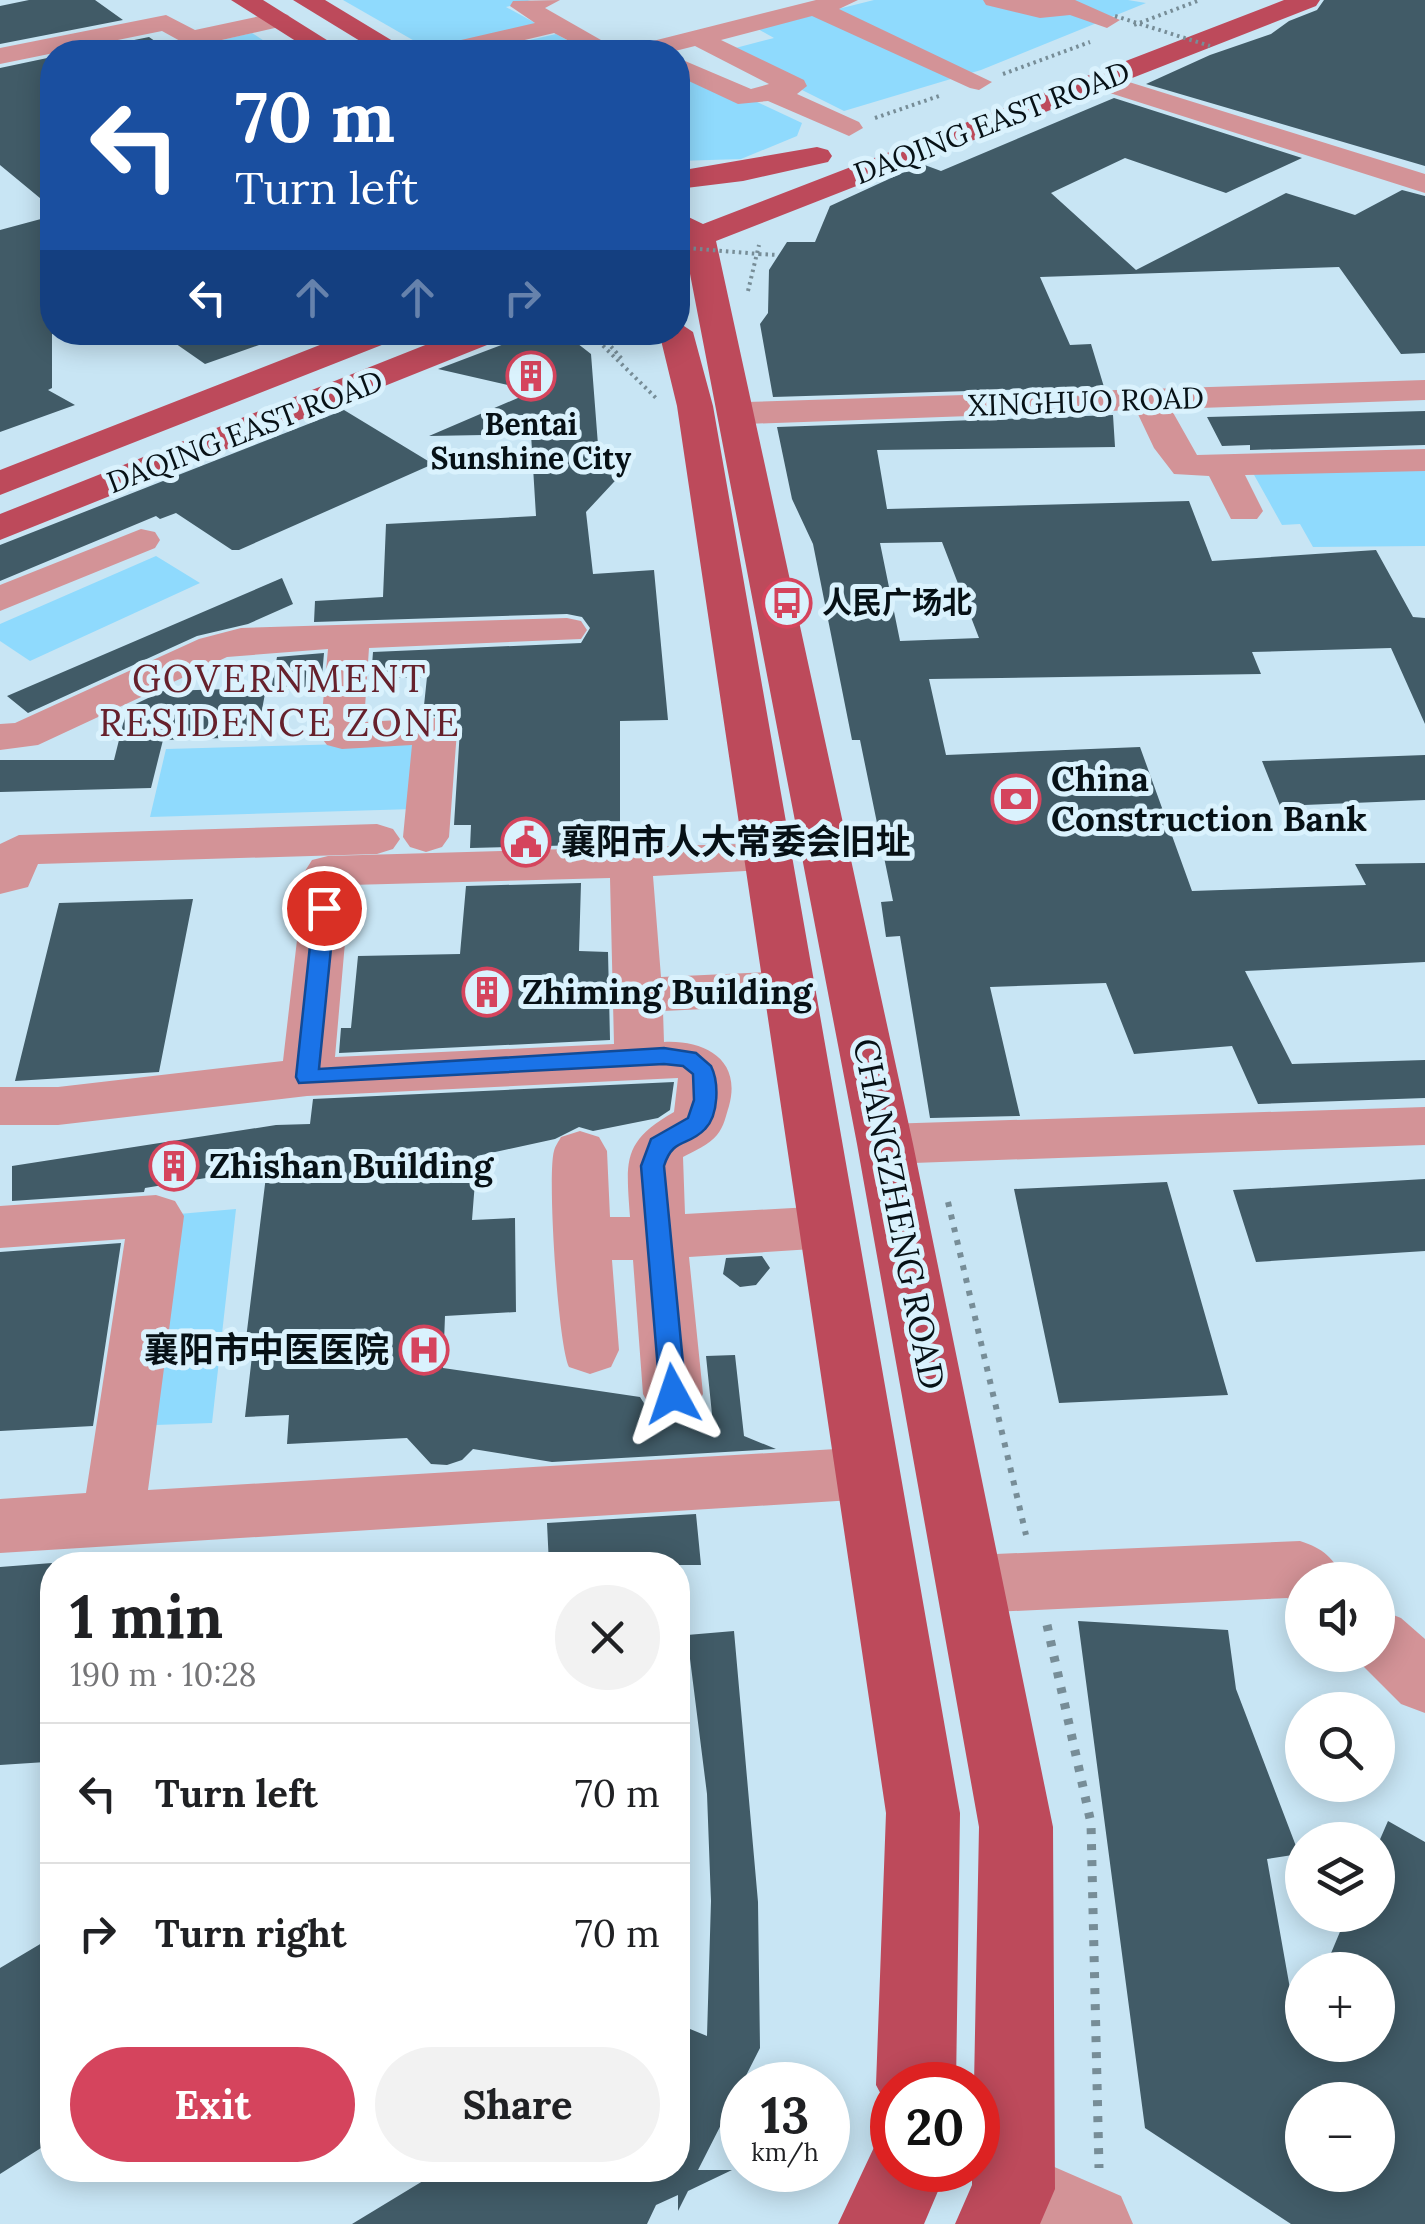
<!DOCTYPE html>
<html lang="en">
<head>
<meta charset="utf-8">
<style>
	body { margin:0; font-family:Lora,"Noto Sans SC",serif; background:#f2f2f2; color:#202124; height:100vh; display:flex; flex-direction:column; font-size:38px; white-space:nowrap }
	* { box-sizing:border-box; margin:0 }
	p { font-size:32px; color:#757577 }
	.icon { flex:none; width:55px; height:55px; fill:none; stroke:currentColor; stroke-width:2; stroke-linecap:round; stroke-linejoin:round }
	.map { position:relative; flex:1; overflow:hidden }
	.panel { position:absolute; left:40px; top:1552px; width:650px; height:630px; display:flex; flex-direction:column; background:#fff; border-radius:40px; box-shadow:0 5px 25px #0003 }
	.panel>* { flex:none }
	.hud { position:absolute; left:40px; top:40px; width:650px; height:305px; border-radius:40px; box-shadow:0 5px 25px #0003; background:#1a4fa0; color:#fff; overflow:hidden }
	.buttons { position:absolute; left:1285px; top:1562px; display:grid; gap:20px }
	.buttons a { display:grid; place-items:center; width:110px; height:110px; border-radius:50%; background:#fff; box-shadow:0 5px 25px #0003; font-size:50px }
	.speed { position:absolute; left:720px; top:2062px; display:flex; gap:20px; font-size:50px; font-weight:700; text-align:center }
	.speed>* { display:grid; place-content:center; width:130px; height:130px; border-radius:50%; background:#fff; box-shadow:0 5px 25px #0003; line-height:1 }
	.speed small { font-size:25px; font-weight:400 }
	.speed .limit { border:15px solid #d22; background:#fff; color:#111 }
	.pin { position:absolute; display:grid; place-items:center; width:85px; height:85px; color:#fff; margin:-42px; border:5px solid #fff; border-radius:50%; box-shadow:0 2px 10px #0007 }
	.me { position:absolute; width:110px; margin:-55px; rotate:355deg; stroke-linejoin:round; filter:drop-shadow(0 0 8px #0008) }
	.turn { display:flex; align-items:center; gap:35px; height:210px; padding:0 30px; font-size:45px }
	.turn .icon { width:130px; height:130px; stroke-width:2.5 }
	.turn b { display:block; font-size:70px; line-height:85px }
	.lanes { display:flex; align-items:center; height:95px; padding:0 30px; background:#0003; justify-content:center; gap:50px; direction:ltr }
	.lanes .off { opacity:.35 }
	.round { display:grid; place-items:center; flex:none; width:105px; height:105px; border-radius:52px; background:#f2f2f2 }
	.headline { display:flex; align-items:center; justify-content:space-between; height:170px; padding:0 30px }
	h1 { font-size:60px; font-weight:800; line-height:75px }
	.action { display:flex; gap:20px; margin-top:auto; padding:20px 30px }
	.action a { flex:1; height:115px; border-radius:60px; background:#d5445d; color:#fff; font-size:40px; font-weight:800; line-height:115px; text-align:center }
	.action a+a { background:#f2f2f2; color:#202124 }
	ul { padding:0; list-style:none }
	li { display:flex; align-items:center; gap:30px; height:140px; padding:0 30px; border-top:2px solid #e0e0e0 }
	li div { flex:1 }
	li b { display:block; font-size:38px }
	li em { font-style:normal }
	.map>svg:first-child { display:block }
	.green { fill:#8fdafd }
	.building { fill:#415b67; fill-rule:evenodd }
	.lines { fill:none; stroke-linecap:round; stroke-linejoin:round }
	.path-far2 { stroke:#778d97; stroke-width:4; stroke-dasharray:2.5 4; stroke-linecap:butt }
	.path-far1 { stroke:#778d97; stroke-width:6; stroke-dasharray:5 8; stroke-linecap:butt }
	.path { stroke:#778d97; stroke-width:9; stroke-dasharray:6 10; stroke-linecap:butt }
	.minor { fill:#d39397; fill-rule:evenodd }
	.major { fill:#bd4a5b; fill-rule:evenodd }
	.path-bridge { stroke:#778d97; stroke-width:4; stroke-dasharray:2.5 4; stroke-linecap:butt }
	.route { fill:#1a73e8; stroke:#114b97; stroke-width:2.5 }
	.labels { text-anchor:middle; stroke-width:10; stroke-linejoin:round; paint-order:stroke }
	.far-street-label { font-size:30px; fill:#071116; stroke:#daf2fd }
	.far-poi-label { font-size:30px; font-weight:bold; fill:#071116; stroke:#daf2fd }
	.poi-label { font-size:35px; font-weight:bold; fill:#071116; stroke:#daf2fd; text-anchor:start }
	.street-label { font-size:35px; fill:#071116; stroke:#daf2fd }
	.neighbourhood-label { font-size:38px; letter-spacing:2.5px; fill:#66212c; stroke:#daf2fd }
</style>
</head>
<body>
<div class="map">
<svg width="1425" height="2224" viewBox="0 0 1425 2224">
	<rect width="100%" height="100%" fill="#c8e5f4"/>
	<path class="green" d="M 343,0 L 531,0 L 506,7 L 539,25 L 432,51 Z
		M 874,0 L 1128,0 L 1146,3 L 981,70 L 844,111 L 724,51 L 774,38 L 758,29 Z
		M 252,33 L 281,52 L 210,52 L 200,45 Z
		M 556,34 L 585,50 L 477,52 Z
		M 678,65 L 802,123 L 797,136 L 741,159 L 678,161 Z
		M 1425,466 L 1425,546 L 1313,547 L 1300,524 L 1282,525 L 1253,473 Z
		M 156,556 L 200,583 L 30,661 L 0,641 L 0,624 Z
		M 420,742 L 414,809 L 150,817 L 166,749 Z
		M 236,1209 L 212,1423 L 127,1426 L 156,1216 Z"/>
	<path class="building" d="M 29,0 L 95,0 L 123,20 L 0,44 L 0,6 Z
		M 1324,0 L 1425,0 L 1425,166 L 1146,84 L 1210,55 L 1271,34 L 1289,21 L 1317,10 Z
		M 149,37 L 171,52 L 75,52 Z
		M 52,57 L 52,208 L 0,165 L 0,68 Z
		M 1114,98 L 1302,158 L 1226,193 L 1125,158 L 1051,193 L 1136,270 L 1286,193 L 1355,215 L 1402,190 L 1425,196 L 1425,353 L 1401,354 L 1339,267 L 1040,277 L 1070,345 L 1091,344 L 1104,387 L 773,397 L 760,324 L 768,313 L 769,270 L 787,242 L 815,242 L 830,206 L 913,168 L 922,164 L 941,171 Z
		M 52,216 L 52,388 L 48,390 L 75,405 L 0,432 L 0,230 Z
		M 159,332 L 282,332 L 282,337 L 205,364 Z
		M 536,332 L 564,333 L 591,354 L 600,471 L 626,469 L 586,512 L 593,574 L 654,570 L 668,720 L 620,721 L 620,825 L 582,826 L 582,845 L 470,848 L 471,825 L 454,825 L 460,729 L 451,718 L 423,715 L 427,677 L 371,679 L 373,652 L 581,643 L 590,628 L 582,617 L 567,614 L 314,622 L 315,601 L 383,597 L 386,524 L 536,516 L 531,434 L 429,436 L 534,391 L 438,369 Z
		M 344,410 L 433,464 L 239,550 L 232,550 L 176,513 L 160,519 L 156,516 L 0,581 L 0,545 Z
		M 1425,411 L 1425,445 L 1250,450 L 1250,445 L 1222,446 L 1207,417 Z
		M 1113,415 L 1115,447 L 877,450 L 887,509 L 1189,501 L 1212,561 L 1376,550 L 1413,617 L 1425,618 L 1425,724 L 1391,648 L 1252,652 L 1261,674 L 929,679 L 946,755 L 1140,747 L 1192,891 L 1366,885 L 1355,864 L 1425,863 L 1425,962 L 1245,971 L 1292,1064 L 1425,1060 L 1425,1098 L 1258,1104 L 1232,1046 L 1134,1054 L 1106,983 L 990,987 L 1020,1116 L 930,1118 L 900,936 L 886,937 L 881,902 L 893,901 L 860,740 L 852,740 L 813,544 L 792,499 L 777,427 ZM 942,542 L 979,638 L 900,641 L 880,543 Z
		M 282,578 L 293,604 L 248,624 L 197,636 L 28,713 L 7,696 Z
		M 324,653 L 321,688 L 271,690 L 277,657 Z
		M 266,688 L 257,737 L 163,740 L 151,788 L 0,792 L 0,760 L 114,760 L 127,708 L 163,691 Z
		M 1425,755 L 1425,800 L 1280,806 L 1262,761 Z
		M 581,883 L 579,951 L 608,952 L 610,1040 L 339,1053 L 341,1028 L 351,1028 L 358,956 L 460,954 L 466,886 Z
		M 193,899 L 159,1072 L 15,1081 L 59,903 Z
		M 674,1082 L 670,1110 L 658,1118 L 593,1131 L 579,1127 L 555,1139 L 477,1156 L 472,1220 L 515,1218 L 516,1312 L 445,1316 L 443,1368 L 640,1397 L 651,1414 L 672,1422 L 693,1416 L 713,1424 L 706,1356 L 735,1355 L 744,1436 L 776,1449 L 552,1462 L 473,1449 L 462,1460 L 447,1465 L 431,1464 L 407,1438 L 287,1444 L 289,1415 L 245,1417 L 253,1347 L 245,1347 L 267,1168 L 145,1188 L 144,1192 L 12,1201 L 12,1166 L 276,1125 L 310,1124 L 313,1099 Z
		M 1425,1179 L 1425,1251 L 1256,1262 L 1233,1190 Z
		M 1167,1182 L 1228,1395 L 1059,1403 L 1014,1189 Z
		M 121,1243 L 93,1426 L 0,1431 L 0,1252 Z
		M 762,1256 L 770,1268 L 756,1285 L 740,1287 L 723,1274 L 726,1258 Z
		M 696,1514 L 701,1565 L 549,1565 L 547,1523 Z
		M 52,1563 L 52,1751 L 46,1762 L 0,1765 L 0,1567 Z
		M 1078,1621 L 1228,1630 L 1236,1689 L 1299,1854 L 1267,1859 L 1300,2045 L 1378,2045 L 1378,1970 L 1324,1970 L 1347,1915 L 1378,1915 L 1378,1844 L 1388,1821 L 1425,1842 L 1425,2224 L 1291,2224 L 1145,2128 ZM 1302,2100 L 1378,2100 L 1378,2175 L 1302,2175 Z
		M 734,1631 L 758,1902 L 760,2048 L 698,2170 L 732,2170 L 688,2191 L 678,2211 L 678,2195 L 656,2205 L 647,2224 L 352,2224 L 441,2170 L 678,2170 L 678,2024 L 707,2036 L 711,1901 L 707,1794 L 687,1635 Z
		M 52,1937 L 52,2141 L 0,2174 L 0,1968 Z"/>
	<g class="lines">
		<path class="path-far2" d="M 1134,25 L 1200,0
			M 1003,74 L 1090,42
			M 875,118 L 939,96
			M 759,254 L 778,255
			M 748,291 L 759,245
			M 589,332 L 656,398
			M 598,332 L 623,360"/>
		<path class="path-far1" d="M 948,1202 L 1026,1535"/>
		<path class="path" d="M 1047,1625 L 1091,1823 L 1099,2168"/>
		<path class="minor" d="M 560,0 L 545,8 L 622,52 L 590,52 L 554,33 L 474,52 L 431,52 L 435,46 L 535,23 L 510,6 L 513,1 Z
			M 816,0 L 858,0 L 839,9 L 992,82 L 979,90 L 970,88 L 812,16 L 721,40 L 804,80 L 807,86 L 797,94 L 859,122 L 863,128 L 849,136 L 768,101 L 738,104 L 678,76 L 678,58 L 751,89 L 769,84 L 695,46 L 671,52 L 629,52 L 633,46 Z
			M 983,0 L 1075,0 L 1120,20 L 1107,28 L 1070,15 L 1040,18 L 986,5 Z
			M 279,12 L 288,15 L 292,20 L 288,25 L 191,47 L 162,31 L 0,64 L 0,48 L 166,15 L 195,30 Z
			M 1100,73 L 1425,174 L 1425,193 L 1091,87 L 1087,81 Z
			M 1425,380 L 1425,400 L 1171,409 L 1197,455 L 1425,449 L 1425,471 L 1245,475 L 1263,511 L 1257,519 L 1231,519 L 1209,476 L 1174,474 L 1154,448 L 1136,410 L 746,424 L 734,420 L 728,413 L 734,406 L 746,402 Z
			M 141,529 L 155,532 L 160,540 L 155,548 L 0,611 L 0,585 Z
			M 567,618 L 581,621 L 587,630 L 581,639 L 369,648 L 364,722 L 435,718 L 450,722 L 457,731 L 449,837 L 442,847 L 426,852 L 410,847 L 403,837 L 412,745 L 342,749 L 327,745 L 320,736 L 328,649 L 227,657 L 38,745 L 0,750 L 0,724 L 15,723 L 199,639 L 241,628 Z
			M 377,824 L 393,829 L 400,839 L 393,849 L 377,854 L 38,864 L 28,887 L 0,894 L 0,844 L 19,835 Z
			M 769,843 L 785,847 L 792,858 L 785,869 L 653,876 L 661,977 L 790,971 L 807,976 L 815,988 L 807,1000 L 790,1005 L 663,1011 L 664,1042 C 704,1040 742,1059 729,1106 C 726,1115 724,1127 717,1135 C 709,1145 694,1151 683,1157 L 685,1214 L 828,1206 L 848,1212 L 856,1227 L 848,1242 L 828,1248 L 689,1257 L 703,1394 L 694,1411 L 673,1419 L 652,1411 L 643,1394 L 633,1260 L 612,1260 L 619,1350 L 611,1367 L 590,1374 L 569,1367 C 558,1345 547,1175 554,1151 C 555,1146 559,1141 561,1137 L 580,1131 L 599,1137 L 607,1151 L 610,1217 L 630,1217 C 626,1160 622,1142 674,1112 L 678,1078 L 307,1096 L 58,1125 L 0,1125 L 0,1087 L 58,1087 L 283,1061 L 305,871 L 312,860 L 328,856 ZM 610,878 L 614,1044 L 335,1057 L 350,885 Z
			M 1425,1107 L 1425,1145 L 885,1164 L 866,1158 L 858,1144 L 866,1130 L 885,1124 Z
			M 156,1195 L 175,1201 L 184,1216 L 148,1490 L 869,1447 L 891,1454 L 900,1473 L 891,1492 L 869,1499 L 0,1553 L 0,1499 L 86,1493 L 125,1239 L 0,1248 L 0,1206 Z
			M 1300,1541 C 1324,1549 1333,1557 1344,1580 L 1302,1580 L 1302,1605 L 1287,1598 L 973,1613 L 950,1604 L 941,1584 L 950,1564 L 973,1555 Z
			M 1378,1609 L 1401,1618 L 1425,1639 L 1425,1713 L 1401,1704 L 1352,1655 L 1378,1655 Z
			M 1013,2149 L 1121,2196 L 1133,2224 L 1001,2224 L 985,2217 L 973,2189 L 985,2161 Z"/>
		<path class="major" d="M 231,0 L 263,0 L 346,52 L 313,52 Z
			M 293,0 L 325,0 L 411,52 L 378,52 Z
			M 1284,0 L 1320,0 L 1316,6 L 716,241 L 913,1144 L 1053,1827 L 1055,2189 L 1040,2224 L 955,2224 L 972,2185 L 972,2170 L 978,2170 L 978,2085 L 974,2085 L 979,1827 L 857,1144 L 686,253 L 678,255 L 678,212 L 703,224 Z
			M 817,147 L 828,150 L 832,156 L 828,162 L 743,181 L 678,189 L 678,171 Z
			M 678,322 L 693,332 L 713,406 L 960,1813 L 956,2085 L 892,2085 L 892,2115 L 876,2085 L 886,1813 L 677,406 L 659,332 L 678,332 Z
			M 353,332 L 402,332 L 397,339 L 0,495 L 0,470 Z
			M 458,332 L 507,332 L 502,339 L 0,540 L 0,514 Z
			M 892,2134 L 892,2170 L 947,2170 L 924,2224 L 838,2224 L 877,2141 Z"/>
		<path class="path-bridge" d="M 1115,16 L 1210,46
			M 678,175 L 682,166
			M 687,248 L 759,254"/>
	</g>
	<path class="route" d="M 324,902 L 335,908 L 319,1069 L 664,1048 L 696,1053 L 711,1066 C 719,1082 719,1115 705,1129 C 688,1147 673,1137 664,1166 L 686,1394 L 682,1402 L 673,1405 L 660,1394 L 641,1166 L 651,1139 L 688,1118 L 694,1100 L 693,1074 L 683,1066 L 664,1064 L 299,1083 L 296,1077 L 314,908 Z"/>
	<defs>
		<g id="building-ring" transform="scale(2.5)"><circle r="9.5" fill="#daf2fd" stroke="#d5445d" stroke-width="1.5"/><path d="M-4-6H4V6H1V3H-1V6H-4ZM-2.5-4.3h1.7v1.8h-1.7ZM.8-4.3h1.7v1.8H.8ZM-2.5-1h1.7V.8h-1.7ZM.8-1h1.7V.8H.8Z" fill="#d5445d"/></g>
		<g id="bus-ring" transform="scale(2.5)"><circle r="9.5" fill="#daf2fd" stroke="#d5445d" stroke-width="1.5"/><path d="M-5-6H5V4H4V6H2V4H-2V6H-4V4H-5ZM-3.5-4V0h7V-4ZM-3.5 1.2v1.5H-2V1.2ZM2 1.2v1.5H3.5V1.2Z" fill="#d5445d"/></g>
		<g id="bank-ring" transform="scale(2.5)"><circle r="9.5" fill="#daf2fd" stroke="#d5445d" stroke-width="1.5"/><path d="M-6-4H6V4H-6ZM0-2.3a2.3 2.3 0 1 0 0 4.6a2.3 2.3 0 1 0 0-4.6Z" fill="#d5445d"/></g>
		<g id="civic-ring" transform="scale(2.5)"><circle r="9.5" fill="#daf2fd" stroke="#d5445d" stroke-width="1.5"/><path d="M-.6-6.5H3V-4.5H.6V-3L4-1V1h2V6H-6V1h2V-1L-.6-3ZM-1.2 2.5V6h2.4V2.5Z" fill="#d5445d"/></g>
		<g id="hospital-ring" transform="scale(2.5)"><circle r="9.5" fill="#daf2fd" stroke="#d5445d" stroke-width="1.5"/><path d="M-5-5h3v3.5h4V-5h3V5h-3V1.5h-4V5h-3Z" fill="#d5445d"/></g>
	</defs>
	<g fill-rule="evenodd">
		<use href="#building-ring" x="531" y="376"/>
		<use href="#bus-ring" x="787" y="603"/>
		<use href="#bank-ring" x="1016" y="799"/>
		<use href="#civic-ring" x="526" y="842"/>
		<use href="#building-ring" x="487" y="992"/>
		<use href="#building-ring" x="174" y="1166"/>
		<use href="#hospital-ring" x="424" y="1350"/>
	</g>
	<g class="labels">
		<g class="far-street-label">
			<text transform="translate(992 123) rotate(-21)" y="10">DAQING EAST ROAD</text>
			<text transform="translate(1086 402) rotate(-2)" y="10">XINGHUO ROAD</text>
			<text transform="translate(245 432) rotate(-21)" y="10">DAQING EAST ROAD</text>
		</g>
		<g class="far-poi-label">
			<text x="531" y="435">Bentai<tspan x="531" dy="34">Sunshine City</tspan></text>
			<text x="822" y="613" text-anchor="start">人民广场北</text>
		</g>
		<g class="poi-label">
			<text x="1051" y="791">China<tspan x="1051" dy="40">Construction Bank</tspan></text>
			<text x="561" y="854">襄阳市人大常委会旧址</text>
			<text x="522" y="1004">Zhiming Building</text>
			<text x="209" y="1178">Zhishan Building</text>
			<text x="389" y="1362" text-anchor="end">襄阳市中医医院</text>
		</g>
		<g class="street-label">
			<text transform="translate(899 1214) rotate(79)" y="12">CHANGZHENG ROAD</text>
		</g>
		<g class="neighbourhood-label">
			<text x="280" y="692">GOVERNMENT<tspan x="280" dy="44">RESIDENCE ZONE</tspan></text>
		</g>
	</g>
</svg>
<div class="buttons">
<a><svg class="icon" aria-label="sound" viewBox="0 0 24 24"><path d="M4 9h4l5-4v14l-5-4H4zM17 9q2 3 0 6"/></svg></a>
<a><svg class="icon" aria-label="search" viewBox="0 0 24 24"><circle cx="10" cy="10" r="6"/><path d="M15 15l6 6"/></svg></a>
<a><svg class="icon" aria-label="layers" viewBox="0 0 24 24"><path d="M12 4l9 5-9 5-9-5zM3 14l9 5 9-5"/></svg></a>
<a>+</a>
<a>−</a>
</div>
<div class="speed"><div>13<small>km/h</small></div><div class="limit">20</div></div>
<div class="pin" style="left:324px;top:908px;background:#d93025"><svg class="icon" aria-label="arrive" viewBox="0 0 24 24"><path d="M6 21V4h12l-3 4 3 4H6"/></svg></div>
<svg class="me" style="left:673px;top:1394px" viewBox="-20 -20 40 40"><path d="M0-17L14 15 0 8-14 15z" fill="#1a73e8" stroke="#fff" stroke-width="4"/></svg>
<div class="hud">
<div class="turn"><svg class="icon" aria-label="left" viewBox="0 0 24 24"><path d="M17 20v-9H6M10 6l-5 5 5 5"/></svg><div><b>70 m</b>Turn left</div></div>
<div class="lanes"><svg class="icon" aria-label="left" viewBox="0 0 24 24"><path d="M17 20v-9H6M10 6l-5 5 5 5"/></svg><svg class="icon off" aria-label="ahead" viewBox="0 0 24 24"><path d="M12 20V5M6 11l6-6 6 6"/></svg><svg class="icon off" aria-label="ahead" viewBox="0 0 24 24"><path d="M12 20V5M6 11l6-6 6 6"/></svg><svg class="icon off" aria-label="right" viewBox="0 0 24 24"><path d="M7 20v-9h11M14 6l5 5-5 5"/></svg></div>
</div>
<section class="panel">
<div class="headline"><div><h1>1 min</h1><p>190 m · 10:28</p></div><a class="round"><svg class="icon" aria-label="close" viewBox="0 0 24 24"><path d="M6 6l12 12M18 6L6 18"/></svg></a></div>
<ul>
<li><svg class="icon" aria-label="left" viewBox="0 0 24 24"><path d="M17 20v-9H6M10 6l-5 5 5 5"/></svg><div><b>Turn left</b></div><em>70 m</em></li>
<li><svg class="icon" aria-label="right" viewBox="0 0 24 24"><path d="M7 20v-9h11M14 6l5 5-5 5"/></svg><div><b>Turn right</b></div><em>70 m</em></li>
</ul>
<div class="action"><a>Exit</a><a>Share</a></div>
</section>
</div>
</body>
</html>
